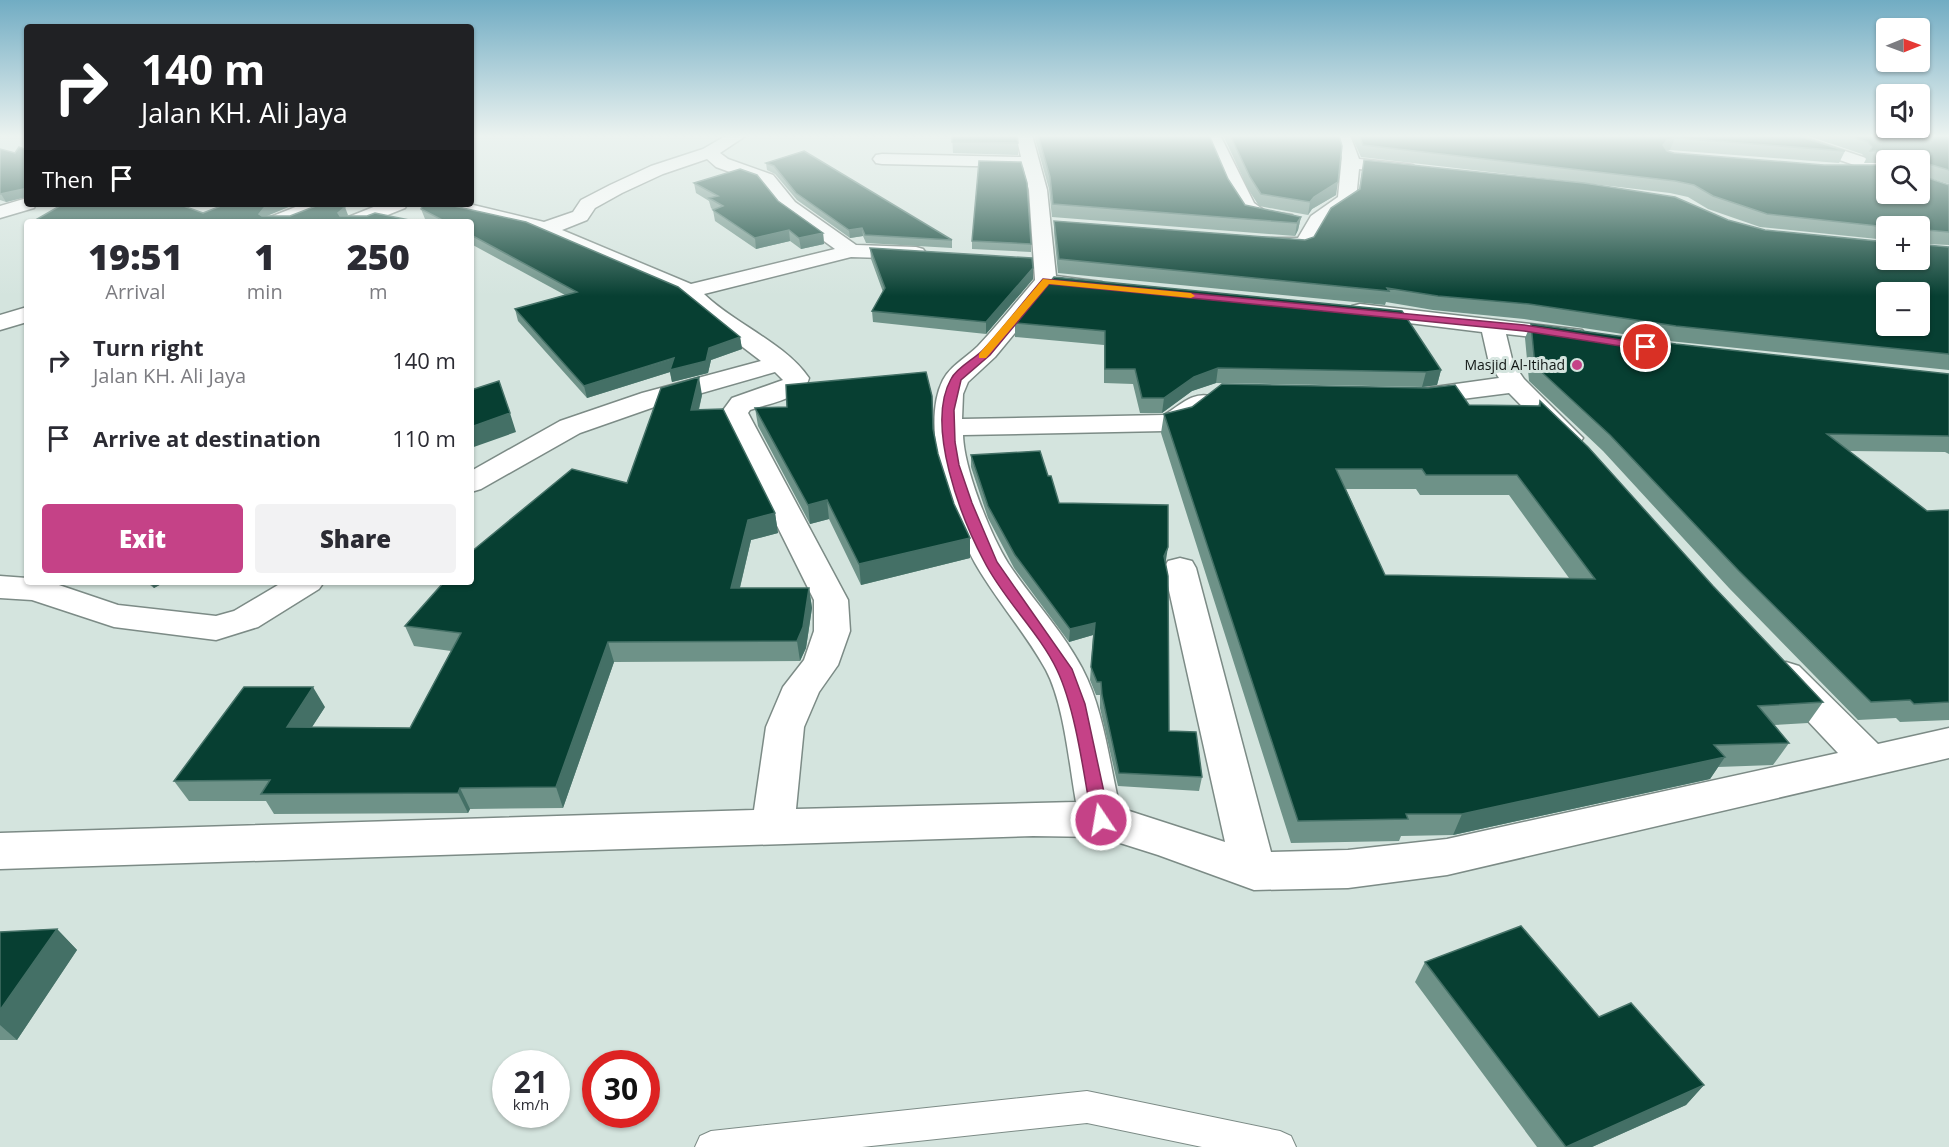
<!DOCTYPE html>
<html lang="en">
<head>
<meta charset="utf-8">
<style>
	body { margin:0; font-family:"Open Sans",sans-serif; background:#f2f2f3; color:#2b2b33; height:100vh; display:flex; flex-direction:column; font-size:22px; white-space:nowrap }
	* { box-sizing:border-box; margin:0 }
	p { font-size:20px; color:#7c7c81 }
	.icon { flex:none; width:33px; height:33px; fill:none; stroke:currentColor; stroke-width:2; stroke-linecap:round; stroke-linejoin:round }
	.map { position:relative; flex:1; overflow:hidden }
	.details { position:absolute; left:24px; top:219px; width:450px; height:366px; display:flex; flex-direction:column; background:#fff; border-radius:6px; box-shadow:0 2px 4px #0004 }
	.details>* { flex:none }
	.top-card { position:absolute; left:24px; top:24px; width:450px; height:183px; border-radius:6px; box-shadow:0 2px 4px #0004; background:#202124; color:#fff; overflow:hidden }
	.needle { width:39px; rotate:89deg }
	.fabs { position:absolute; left:1876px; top:18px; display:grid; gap:12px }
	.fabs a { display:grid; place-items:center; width:54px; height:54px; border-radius:6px; background:#fff; box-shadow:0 2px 4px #0004; font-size:30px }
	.speed { position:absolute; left:492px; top:1050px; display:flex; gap:12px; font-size:30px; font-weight:700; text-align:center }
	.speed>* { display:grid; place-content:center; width:78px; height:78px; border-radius:50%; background:#fff; box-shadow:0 2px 4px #0004; line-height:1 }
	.speed small { font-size:15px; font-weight:400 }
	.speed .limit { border:9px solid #d22; background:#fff; color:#111 }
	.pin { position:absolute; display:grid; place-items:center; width:51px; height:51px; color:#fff; margin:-26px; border:3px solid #fff; border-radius:50%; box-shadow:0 2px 6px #0007 }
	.me { position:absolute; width:66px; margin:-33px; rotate:348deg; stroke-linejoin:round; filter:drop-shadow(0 0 4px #0008) }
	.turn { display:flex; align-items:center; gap:21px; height:126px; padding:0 18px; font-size:27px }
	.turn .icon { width:78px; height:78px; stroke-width:2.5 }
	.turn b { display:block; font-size:42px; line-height:51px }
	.then { display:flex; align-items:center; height:57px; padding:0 18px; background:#0003; gap:12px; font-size:22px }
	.eta { display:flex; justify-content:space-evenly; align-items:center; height:102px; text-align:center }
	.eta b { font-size:36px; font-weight:800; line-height:42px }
	.action { display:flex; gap:12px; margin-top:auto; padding:12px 18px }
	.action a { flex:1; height:69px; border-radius:6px; background:#c54287; color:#fff; font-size:24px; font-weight:800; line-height:69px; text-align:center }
	.action a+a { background:#f2f2f3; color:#2b2b33 }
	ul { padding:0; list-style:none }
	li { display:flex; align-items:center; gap:18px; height:78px; padding:0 18px }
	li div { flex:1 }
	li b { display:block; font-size:22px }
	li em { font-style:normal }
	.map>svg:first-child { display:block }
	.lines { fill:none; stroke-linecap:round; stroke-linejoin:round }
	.service-casing { stroke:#7c8b86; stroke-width:2 }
	.minor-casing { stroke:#7c8b86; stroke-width:3 }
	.service { fill:#fff; fill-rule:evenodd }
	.minor { fill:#fff; fill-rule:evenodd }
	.wall { fill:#6e9288; fill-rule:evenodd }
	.shaded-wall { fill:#447066 }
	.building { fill:#073f32; stroke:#447066; stroke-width:1.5; fill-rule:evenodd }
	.route { fill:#c54287; stroke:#802b58; stroke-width:1.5 }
	.slow { fill:#f59e0b }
	.poi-dot { fill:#c54287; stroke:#d4e4de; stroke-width:2 }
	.labels { text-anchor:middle; stroke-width:6; stroke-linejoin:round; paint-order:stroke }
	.far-poi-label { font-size:14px; fill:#111614; stroke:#d4e4de; text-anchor:end }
</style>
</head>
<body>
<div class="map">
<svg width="1949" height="1147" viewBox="0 0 1949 1147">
	<rect width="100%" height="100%" fill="#d4e4de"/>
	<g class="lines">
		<g class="service-casing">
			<path id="service" d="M 1087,1091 L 1280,1131 L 1291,1136 L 1296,1147 L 1202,1147 L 1087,1123 L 862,1147 L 695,1147 L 700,1136 L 711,1131 Z"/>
		</g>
		<g class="minor-casing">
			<path id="minor" d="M 727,135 L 747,135 L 720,153 L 728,159 L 773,175 L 795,202 L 856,245 L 916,247 L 923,249 L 926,253 L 923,257 L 916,259 L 851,257 L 704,294 C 735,324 785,343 809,378 C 805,398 767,404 750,410 L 748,413 L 848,600 L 850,631 L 838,665 L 819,692 L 804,727 L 796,809 L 1076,802 C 1069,763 1064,704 1046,670 C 1025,632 996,600 975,563 C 951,519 919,428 943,380 C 950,366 967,357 978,346 C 998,325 1016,302 1035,280 L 1029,190 L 1023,167 L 882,164 L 876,163 L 873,159 L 876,155 L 882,154 L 1021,157 L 1016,135 L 1032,135 L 1047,190 L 1056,276 L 1102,282 L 1105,287 L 1102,292 L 1094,294 L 1052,288 L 995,357 L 968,382 L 963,394 L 962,419 L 1164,415 C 1180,406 1191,392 1210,396 L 1214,402 C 1203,418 1183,427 1164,431 L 963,435 C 964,469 990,534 1008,563 C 1031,598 1062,630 1082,668 C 1104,710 1109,762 1120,808 L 1225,842 L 1164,568 L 1168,561 L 1180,558 L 1192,561 L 1196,568 L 1271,852 L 1348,850 L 1447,839 L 1838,753 L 1773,684 L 1768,675 L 1773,666 L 1786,662 L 1799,666 L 1878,744 L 1949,728 L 1949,758 L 1447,875 L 1348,888 L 1254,890 L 1158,855 L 1101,837 L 1033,836 L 0,869 L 0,833 L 754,810 L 766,727 L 783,687 L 804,660 L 814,631 L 814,600 L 721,413 L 732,398 L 783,380 L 775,372 L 660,405 L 580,433 L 481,489 L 471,492 L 471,471 L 560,421 L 642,393 L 761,361 L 706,319 L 681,296 L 529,230 L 432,208 L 430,204 L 469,204 L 544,222 L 573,212 L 581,200 L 610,185 L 651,166 L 703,149 ZM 707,159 L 716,167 L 760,183 L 781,210 L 835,249 L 691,284 L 562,230 L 587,220 L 595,208 L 622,193 L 663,174 Z
				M 1204,135 L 1220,135 L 1254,203 L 1265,211 L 1292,215 L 1295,219 L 1292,223 C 1235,237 1220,175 1204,135 Z
				M 1334,135 L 1350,135 L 1359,159 L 1407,164 L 1413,165 L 1416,169 L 1413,173 L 1407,174 L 1359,169 L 1356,199 L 1324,225 L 1312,248 L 1305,250 L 1258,246 L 1255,242 L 1258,238 L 1298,238 L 1311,216 L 1338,197 L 1342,157 Z
				M 1772,135 L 1797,135 L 1887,165 L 1887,176 L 1774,138 Z
				M 27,198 L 27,204 L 36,204 L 34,208 L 0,218 L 0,206 Z
				M 303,204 L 329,204 L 327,208 L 292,222 L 265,222 L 268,218 Z
				M 381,204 L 407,204 L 405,208 L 370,222 L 343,222 L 346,218 Z
				M 1360,304 L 1582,330 L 1586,335 L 1582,340 L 1574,342 L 1506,334 L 1513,363 L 1524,379 L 1583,438 L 1579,444 L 1569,446 L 1559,444 L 1509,393 L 1415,405 L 1406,403 L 1402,397 L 1406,391 L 1499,378 L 1489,363 L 1482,332 L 1352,316 L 1349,311 L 1352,306 Z
				M 27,307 L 27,322 L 0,330 L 0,315 Z
				M 0,576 L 27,578 L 27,582 L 50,582 L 118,605 L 216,616 L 234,611 L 283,582 L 324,582 L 319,589 L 258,627 L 216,640 L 114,627 L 32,600 L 0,598 Z"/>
		</g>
		<use href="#service" class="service"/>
		<use href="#minor" class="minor"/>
	</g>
	<path class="wall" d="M 952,135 L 1017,135 L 1018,143 L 1018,155 L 953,153 Z
		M 1034,135 L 1209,135 L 1228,179 L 1245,205 L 1301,217 L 1298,230 L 1295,236 L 1052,217 L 1049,189 Z
		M 1223,135 L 1339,135 L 1336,195 L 1312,209 L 1308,215 L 1259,206 L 1248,189 Z
		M 1351,135 L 1796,135 L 1845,151 L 1839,163 L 1670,150 L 1667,151 L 1887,194 L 1920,160 L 1887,160 L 1887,163 L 1864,163 L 1866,159 L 1862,154 L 1805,135 L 1949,135 L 1949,184 L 1925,177 L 1949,185 L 1949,245 L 1926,244 L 1926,245 L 1949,247 L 1949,370 L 1669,341 L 1524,319 L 1433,310 L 1386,302 L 1385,305 L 1058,273 L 1054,233 L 1054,221 L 1305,240 L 1314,237 L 1359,189 L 1364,160 L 1728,220 L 1765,230 L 1887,260 L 1920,226 L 1887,226 L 1887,240 L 1760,227 L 1708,209 L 1688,197 L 1670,193 L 1361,157 Z
		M 0,149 L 15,153 L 27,150 L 27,198 L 26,197 L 6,202 L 0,200 Z
		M 766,163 L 952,240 L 952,248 L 866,243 L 863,236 L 850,238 L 797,200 L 775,174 L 767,170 Z
		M 694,183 L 778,201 L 823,233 L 824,244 L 801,249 L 790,241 L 756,249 L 715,221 L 713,210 L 711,208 L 709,201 L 696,193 Z
		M 423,204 L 445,204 L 526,222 L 678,287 L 740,337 L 742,349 L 711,360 L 708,373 L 672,382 L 670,372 L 587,398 L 518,321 L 515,309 L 565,295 L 471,244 L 471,222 L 430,222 L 425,219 L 421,209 Z
		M 972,241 L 1031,244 L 1031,252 L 972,249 Z
		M 870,248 L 1033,279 L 986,334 L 873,322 L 872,311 L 883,292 L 871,259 Z
		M 1054,277 L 1441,370 L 1437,385 L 1422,387 L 1216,383 L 1192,391 L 1162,413 L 1140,413 L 1133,384 L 1104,383 L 1104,345 L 1015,337 L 1015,323 Z
		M 1531,324 L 1676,344 L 1949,374 L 1949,454 L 1945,452 L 1848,451 L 1927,511 L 1949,510 L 1949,720 L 1900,722 L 1896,718 L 1858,720 L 1729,588 L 1603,451 L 1529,381 L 1525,338 Z
		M 702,395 L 699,410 L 775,513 L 778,533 L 751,540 L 740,588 L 809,588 L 812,608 L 806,648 L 800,661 L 614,662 L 563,808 L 470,809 L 468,813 L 274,814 L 266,801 L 189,801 L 174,781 L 325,707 L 312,727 L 410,728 L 451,651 L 414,646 L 405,626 L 627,483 Z
		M 1540,401 L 1713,586 L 1823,702 L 1808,723 L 1774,725 L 1789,743 L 1773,765 L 1718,767 L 1710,779 L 1453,835 L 1401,836 L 1399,841 L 1291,843 L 1161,433 L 1164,414 L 1538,406 ZM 1346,489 L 1416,489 L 1420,495 L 1509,495 L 1569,578 L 1385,575 Z
		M 755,408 L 933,429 L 938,454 L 970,558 L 861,585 L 829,519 L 810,524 L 758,426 Z
		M 971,455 L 1048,476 L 1059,503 L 1166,560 L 1165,562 L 1169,731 L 1202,777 L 1199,791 L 1118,786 L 1100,708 L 1100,695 L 1096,695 L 1090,680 L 1093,635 L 1069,642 L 1014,568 L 988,518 L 971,467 Z
		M 146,582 L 165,582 L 154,588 Z
		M 57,929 L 77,950 L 17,1040 L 0,1040 L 0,932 Z
		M 1425,962 L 1599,1017 L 1704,1085 L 1686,1105 L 1592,1147 L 1537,1147 L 1415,982 Z"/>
	<path class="shaded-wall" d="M 1675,138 L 1670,150 L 1662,152 L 1663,145 L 1667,140 Z
		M 1338,182 L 1336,195 L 1312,209 L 1308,215 L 1310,202 L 1314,197 Z
		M 24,189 L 26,197 L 6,202 L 1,194 Z
		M 275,204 L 296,204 L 267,216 L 263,222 L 259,214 L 264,208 Z
		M 345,207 L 348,215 L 341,221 L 338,213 Z
		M 1301,217 L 1298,230 L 1295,236 L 1297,223 Z
		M 862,228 L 863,236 L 850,238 L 849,230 Z
		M 789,230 L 790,241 L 756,249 L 755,238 Z
		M 823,233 L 824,244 L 801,249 L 799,238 Z
		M 1033,268 L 1033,279 L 986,334 L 986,322 Z
		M 740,337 L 742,349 L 711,360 L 708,373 L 672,382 L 670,372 L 587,398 L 584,386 L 709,348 Z
		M 1218,368 L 1216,383 L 1192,391 L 1162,413 L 1164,398 L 1194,377 Z
		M 1441,370 L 1437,385 L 1422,387 L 1426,372 Z
		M 699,377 L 702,395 L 694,429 L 691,410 Z
		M 510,413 L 516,432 L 471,448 L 471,427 Z
		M 827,500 L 829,519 L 810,524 L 808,505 Z
		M 775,513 L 778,533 L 751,540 L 735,608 L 731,588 L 748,520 Z
		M 970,538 L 970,558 L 861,585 L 859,564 Z
		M 1168,547 L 1166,560 L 1162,568 L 1164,556 Z
		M 150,582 L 165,582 L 154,588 Z
		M 809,588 L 812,608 L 806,648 L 800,661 L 797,641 Z
		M 1095,623 L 1093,635 L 1069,642 L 1070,629 Z
		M 608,642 L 614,662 L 563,808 L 556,787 Z
		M 313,687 L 325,707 L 299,747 L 287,727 Z
		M 1725,757 L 1710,779 L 1453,835 L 1462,814 Z
		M 460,788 L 470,809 L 468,813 L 458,793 Z
		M 57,929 L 77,950 L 17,1040 L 0,1025 L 0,1010 Z
		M 1704,1085 L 1686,1105 L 1592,1147 L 1565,1147 Z"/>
	<path class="building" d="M 952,135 L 1017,135 L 1018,143 L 952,142 Z
		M 1038,135 L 1209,135 L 1228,179 L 1245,205 L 1301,217 L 1297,223 L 1053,204 L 1050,177 Z
		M 1230,135 L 1339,135 L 1342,146 L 1338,182 L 1314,197 L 1310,202 L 1261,194 L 1250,177 Z
		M 1359,135 L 1796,135 L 1845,151 L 1675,138 L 1667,140 L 1663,145 L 1667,151 L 1674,153 L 1824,165 L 1887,165 L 1887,194 L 1920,194 L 1920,160 L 1896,160 L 1895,153 L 1893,151 L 1870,151 L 1872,147 L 1868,142 L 1845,135 L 1949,135 L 1949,170 L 1925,163 L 1925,177 L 1949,185 L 1949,232 L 1926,230 L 1926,245 L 1949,247 L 1949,354 L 1676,326 L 1529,304 L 1438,296 L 1387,288 L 1389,291 L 1059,259 L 1054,221 L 1305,240 L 1314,237 L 1331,208 L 1360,189 L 1364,160 L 1584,183 L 1675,197 L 1728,220 L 1765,230 L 1887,242 L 1887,260 L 1920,260 L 1920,226 L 1887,227 L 1767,214 L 1713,196 L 1694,185 L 1675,181 L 1363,145 ZM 1887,292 L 1920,292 L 1920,326 L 1887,326 Z
		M 19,147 L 27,150 L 27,194 L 25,194 L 24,189 L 0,194 L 0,149 L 15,153 Z
		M 804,151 L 952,240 L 865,235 L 862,228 L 849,230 L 796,193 L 774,166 L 766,163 Z
		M 979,161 L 1021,162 L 1027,183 L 1031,244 L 972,241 Z
		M 740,169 L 757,175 L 778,201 L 823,233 L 799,238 L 789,230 L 755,238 L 713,210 L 723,206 L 709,198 L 718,196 L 694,183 Z
		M 63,204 L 178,204 L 203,213 L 226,204 L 275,204 L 264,208 L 259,214 L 262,216 L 290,216 L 321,204 L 329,204 L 345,207 L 338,213 L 340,216 L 367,216 L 375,213 L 419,222 L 32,222 Z
		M 423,204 L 445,204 L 526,222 L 678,287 L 740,337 L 709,348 L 706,361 L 670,370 L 674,358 L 584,386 L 515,309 L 577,292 L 471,235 L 471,222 L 446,222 L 421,209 Z
		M 870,248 L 1032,258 L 1033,268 L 986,322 L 872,311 L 885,288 Z
		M 1054,277 L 1402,311 L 1441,370 L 1426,372 L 1218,368 L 1194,377 L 1164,398 L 1142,398 L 1135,369 L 1105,369 L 1105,331 L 1015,323 Z
		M 1531,324 L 1676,344 L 1949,374 L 1949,436 L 1827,434 L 1927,511 L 1949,510 L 1949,702 L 1914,704 L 1910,700 L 1871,702 L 1739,571 L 1610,435 L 1535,366 Z
		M 926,372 L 932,396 L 933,429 L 938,454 L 954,504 L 970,538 L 859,564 L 827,500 L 808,505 L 755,408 L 787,407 L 786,385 Z
		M 699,377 L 691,410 L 723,409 L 775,513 L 748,520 L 731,588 L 809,588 L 803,627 L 797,641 L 608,642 L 556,787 L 460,788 L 458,793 L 261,794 L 270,780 L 174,781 L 244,687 L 313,687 L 287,727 L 410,728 L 461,633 L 405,626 L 444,582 L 471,582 L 471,552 L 572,469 L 627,483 L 661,388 Z
		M 499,381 L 510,413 L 471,427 L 471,390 Z
		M 1222,384 L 1428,388 L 1455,385 L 1469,405 L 1540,406 L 1540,401 L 1588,447 L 1713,586 L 1823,702 L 1758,706 L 1789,743 L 1714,745 L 1725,757 L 1462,814 L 1406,814 L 1408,819 L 1298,821 L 1164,414 L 1192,407 ZM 1336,469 L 1422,469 L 1426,475 L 1517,475 L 1595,579 L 1385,575 Z
		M 1040,451 L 1048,476 L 1051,476 L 1059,503 L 1168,505 L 1168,547 L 1164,556 L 1168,576 L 1169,731 L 1196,732 L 1202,777 L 1119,773 L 1102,695 L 1101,682 L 1097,682 L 1091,667 L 1095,623 L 1070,629 L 1015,555 L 988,506 L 971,455 Z
		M 1521,926 L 1599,1017 L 1631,1003 L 1704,1085 L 1566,1147 L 1425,962 Z
		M 57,929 L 0,1010 L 0,932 Z"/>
	<linearGradient id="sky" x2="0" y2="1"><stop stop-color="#71acc3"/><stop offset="0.46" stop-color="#ecf3f0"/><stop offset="1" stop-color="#ecf3f0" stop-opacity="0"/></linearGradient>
	<rect width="1949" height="296" fill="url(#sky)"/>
	<path class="route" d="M 1043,279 L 1524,325 L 1646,344 L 1651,347 L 1646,350 L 1524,331 L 1049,284 L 990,355 L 961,380 L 954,410 L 955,442 L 959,465 L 972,503 L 997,562 L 1072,669 L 1085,704 L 1110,820 L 1107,826 L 1101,828 L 1095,826 L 1092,820 C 1084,776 1076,710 1057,670 C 1039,632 1003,599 984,561 C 961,518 925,425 951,379 C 957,367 975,359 984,349 C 1005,326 1023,302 1043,279 Z"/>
	<path class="slow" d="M 1043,279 L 1191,293 L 1195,296 L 1191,298 L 1049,284 L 986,358 L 979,358 L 979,354 Z"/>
	<circle class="poi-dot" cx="1577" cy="365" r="6"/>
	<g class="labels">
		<g class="far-poi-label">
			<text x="1565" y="370">Masjid Al-Itihad</text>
		</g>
	</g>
</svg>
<div class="fabs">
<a><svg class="needle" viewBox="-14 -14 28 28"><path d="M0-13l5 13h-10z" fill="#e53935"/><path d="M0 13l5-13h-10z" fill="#7c7c81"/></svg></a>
<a><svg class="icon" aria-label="sound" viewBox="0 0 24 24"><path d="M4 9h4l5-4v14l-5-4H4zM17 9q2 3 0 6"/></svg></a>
<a><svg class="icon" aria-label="search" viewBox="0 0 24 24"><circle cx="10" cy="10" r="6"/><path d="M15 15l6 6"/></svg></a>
<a>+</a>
<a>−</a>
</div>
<div class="speed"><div>21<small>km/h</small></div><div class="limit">30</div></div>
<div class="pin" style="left:1646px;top:347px;background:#d93025"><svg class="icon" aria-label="arrive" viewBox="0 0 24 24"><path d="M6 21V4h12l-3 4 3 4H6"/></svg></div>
<svg class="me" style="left:1101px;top:820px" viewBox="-20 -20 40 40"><circle r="17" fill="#c54287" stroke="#fff" stroke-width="3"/><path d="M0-11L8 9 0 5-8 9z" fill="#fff"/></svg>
<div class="top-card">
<div class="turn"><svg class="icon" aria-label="right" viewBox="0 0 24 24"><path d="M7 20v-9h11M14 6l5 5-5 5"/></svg><div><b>140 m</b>Jalan KH. Ali Jaya</div></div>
<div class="then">Then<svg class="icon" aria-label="arrive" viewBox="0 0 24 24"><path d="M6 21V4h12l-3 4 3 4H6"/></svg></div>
</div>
<section class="details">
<div class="eta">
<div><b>19:51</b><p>Arrival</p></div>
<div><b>1</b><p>min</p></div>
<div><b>250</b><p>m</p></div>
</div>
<ul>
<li><svg class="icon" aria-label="right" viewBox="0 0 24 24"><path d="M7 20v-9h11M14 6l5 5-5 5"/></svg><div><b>Turn right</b><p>Jalan KH. Ali Jaya</p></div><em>140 m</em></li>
<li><svg class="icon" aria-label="arrive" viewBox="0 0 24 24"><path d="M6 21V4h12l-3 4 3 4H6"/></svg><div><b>Arrive at destination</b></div><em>110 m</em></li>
</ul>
<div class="action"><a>Exit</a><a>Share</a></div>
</section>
</div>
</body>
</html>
